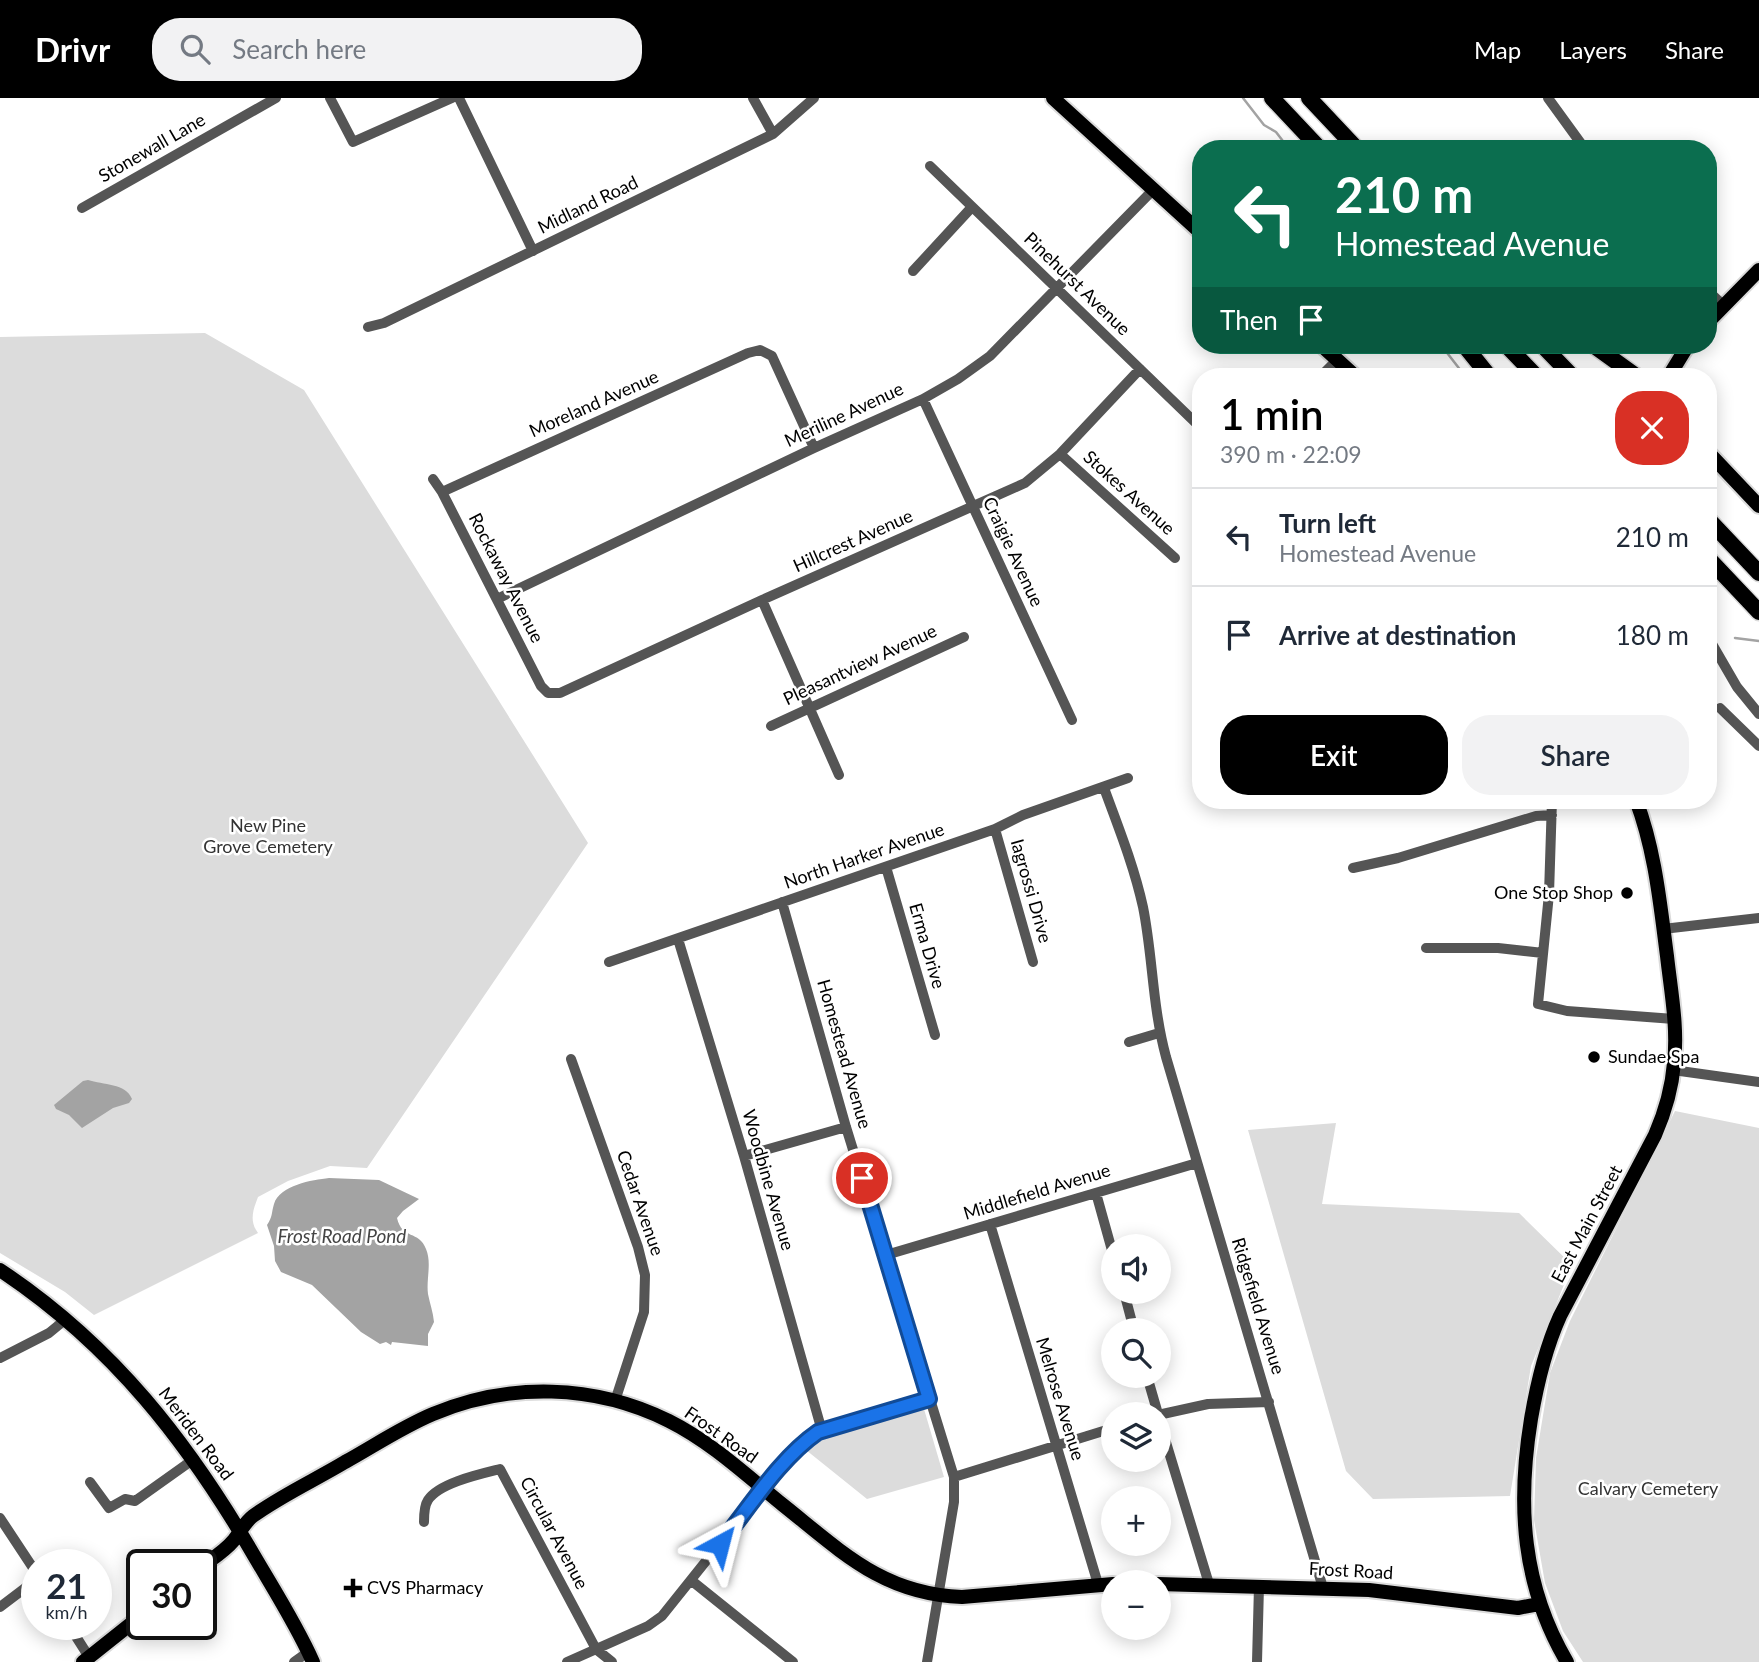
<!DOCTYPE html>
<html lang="en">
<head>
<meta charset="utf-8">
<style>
	body { margin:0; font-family:Lato,sans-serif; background:#f2f2f3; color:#1f2937; height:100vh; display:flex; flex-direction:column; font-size:26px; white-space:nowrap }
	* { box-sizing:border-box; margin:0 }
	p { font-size:23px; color:#747a83 }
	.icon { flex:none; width:38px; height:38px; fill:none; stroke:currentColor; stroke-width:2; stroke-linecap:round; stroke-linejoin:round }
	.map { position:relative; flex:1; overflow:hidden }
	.details { position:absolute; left:1192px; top:270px; width:525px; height:441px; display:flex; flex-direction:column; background:#fff; border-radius:28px; box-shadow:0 4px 18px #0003 }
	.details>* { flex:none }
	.top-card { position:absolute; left:1192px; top:42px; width:525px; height:214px; border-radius:28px; box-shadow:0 4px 18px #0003; background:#0b6e4f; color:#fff; overflow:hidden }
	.buttons { position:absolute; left:1101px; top:1136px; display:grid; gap:14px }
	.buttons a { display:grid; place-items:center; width:70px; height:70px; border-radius:50%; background:#fff; box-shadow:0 4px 18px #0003; font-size:35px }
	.speed { position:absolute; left:21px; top:1451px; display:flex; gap:14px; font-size:35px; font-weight:700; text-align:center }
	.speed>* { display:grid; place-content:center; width:91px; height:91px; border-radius:50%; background:#fff; box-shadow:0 4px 18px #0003; line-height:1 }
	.speed small { font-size:18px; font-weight:400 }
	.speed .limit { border:4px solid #111; border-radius:10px; background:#fff; color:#111 }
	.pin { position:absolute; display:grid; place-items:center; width:60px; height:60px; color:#fff; margin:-30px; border:4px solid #fff; border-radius:50%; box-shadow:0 2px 7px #0007 }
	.me { position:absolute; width:77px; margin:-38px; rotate:38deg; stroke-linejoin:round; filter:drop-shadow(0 0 5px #0008) }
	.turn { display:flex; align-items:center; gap:24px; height:147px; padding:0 28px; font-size:32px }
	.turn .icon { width:91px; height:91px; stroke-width:2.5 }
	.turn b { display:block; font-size:49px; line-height:60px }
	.then { display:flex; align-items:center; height:66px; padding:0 28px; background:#0003; gap:14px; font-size:26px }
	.round { display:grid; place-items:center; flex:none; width:74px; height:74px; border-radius:28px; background:#f2f2f3 }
	.summary { display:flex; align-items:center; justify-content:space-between; height:119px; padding:0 28px }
	h1 { font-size:42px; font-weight:600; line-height:52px; color:#000 }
	.primary-button { display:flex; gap:14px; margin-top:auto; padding:14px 28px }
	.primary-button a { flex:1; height:80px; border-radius:28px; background:#000; color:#fff; font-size:28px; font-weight:600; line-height:80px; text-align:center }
	.primary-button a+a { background:#f2f2f3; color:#1f2937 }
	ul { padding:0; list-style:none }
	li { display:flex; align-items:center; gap:21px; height:98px; padding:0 28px; border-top:2px solid #e0e1e3 }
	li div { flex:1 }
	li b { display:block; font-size:26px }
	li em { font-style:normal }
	header { display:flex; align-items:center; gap:42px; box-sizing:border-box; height:98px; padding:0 35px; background:#000; color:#fff }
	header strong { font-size:33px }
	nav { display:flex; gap:38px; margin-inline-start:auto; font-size:24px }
	.search { width:490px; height:63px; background:#f2f2f3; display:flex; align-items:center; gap:18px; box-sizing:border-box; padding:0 24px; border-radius:28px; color:#747a83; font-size:26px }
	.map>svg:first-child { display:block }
	.green { fill:#dcdcdc }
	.water { fill:#a3a3a3 }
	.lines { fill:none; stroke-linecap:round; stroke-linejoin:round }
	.stream { stroke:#a3a3a3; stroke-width:2.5 }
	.major-casing { stroke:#dbdbdb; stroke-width:18 }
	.highway-casing { stroke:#dbdbdb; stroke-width:19 }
	.minor { stroke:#555; stroke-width:10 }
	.major { stroke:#000; stroke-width:14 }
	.highway { stroke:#000; stroke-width:16 }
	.route-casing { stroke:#114b97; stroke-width:18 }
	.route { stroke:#1a73e8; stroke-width:12 }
	.poi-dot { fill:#000; stroke:#fff; stroke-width:2.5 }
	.labels { text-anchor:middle; stroke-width:5; stroke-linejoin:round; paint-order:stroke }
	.street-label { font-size:18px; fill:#000; stroke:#fff }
	.park-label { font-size:18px; fill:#333; stroke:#fff }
	.poi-label { font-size:18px; fill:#000; stroke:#fff; text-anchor:start }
	.water-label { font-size:19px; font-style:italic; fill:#444; stroke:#fff }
</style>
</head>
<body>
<header>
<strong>Drivr</strong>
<div class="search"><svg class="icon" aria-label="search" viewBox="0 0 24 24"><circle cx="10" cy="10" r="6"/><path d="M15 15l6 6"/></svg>Search here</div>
<nav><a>Map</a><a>Layers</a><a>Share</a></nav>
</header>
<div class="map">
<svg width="1759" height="1564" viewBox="0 0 1759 1564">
	<rect width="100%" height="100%" fill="#fff"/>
	<path class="green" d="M 205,235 L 304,292 L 588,745 L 367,1070 L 330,1068 L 288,1083 L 258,1099 C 253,1112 249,1123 258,1135 L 94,1217 L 65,1194 L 0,1155 L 0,239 Z
		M 1675,1013 L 1759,1030 L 1759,1564 L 1583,1564 L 1563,1533 L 1545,1485 L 1534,1422 L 1536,1360 L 1550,1275 L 1570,1223 Z
		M 1336,1025 L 1322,1106 L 1519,1115 L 1572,1167 L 1531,1268 L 1510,1398 L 1373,1401 L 1346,1373 L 1248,1032 Z
		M 924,1311 L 944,1379 L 867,1401 L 806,1352 L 820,1342 Z"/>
	<path class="water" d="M 88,982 C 103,987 126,985 132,1001 L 129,1005 L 113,1010 L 82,1030 L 69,1017 L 56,1011 L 54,1007 L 83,983 Z
		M 329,1080 L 379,1082 L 419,1101 L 403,1113 L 397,1120 C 402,1142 419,1132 426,1151 C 432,1165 426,1181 428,1196 C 430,1206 433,1214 434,1224 L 428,1236 L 428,1248 L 392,1244 L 391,1247 L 386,1244 L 380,1246 L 361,1234 L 312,1187 L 281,1174 L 275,1163 L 274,1148 L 267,1127 C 273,1118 271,1116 274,1106 C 280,1087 312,1082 329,1080 Z"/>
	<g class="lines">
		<path class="stream" d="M 1243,0 L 1264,27 L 1276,34 L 1289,51
			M 1441,247 L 1465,278
			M 1735,540 L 1759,543"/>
		<g class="major-casing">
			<path id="major" d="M 1053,0 L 1200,134
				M 1708,224 L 1759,172
				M 1321,247 L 1355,278
				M 1669,278 L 1688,247
				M 1708,354 L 1759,408
				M 0,1172 C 113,1247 189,1345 256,1461 C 276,1495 297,1528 313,1564
				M 201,1469 C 212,1461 225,1453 234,1442 C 240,1434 245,1424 253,1418 C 282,1397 315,1382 345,1364 C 374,1348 402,1329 433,1316 C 509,1284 595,1286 669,1323 C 711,1344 746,1377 783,1407 C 842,1454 883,1496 962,1499 L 1113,1486
				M 1158,1486 L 1369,1492 L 1518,1510 L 1539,1506
				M 83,1564 L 142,1517
				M 1567,1564 C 1522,1488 1517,1407 1531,1321 C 1537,1286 1545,1251 1560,1218 L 1655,1037 C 1665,1014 1672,990 1674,965 C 1678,929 1671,894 1667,858 C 1660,805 1655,752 1636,702"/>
		</g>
		<g class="highway-casing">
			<path id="highway" d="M 1272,0 L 1320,51
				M 1309,0 L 1357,51
				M 1464,247 L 1489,278
				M 1506,247 L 1536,278
				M 1542,247 L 1572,278
				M 1593,247 L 1636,278
				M 1708,421 L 1759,475
				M 1708,460 L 1759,514"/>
		</g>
		<path class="minor" d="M 330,0 L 353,44 L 452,0
			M 459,0 L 533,153
			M 753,0 L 773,36
			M 1548,0 L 1585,51
			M 930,68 L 1200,329
			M 82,110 L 276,0
			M 913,173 L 972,109
			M 1708,193 L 1724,208
			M 368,229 L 384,225 L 773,36 L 814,0
			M 1321,278 L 1337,262
			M 923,301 L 1072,622
			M 1060,356 L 1175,460
			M 433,381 L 442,394 L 541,588 L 548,595 L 560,595 L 762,502 L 1025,385 L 1060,356 L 1140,271
			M 442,394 L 748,255 L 760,252 L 772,258 L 814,350
			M 497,501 L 814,350 L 923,301 L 958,281 L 990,258 L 1154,91
			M 762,502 L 839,677
			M 1708,539 L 1737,589 L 1759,616
			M 1720,610 L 1759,648
			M 771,628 L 964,539
			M 1104,690 C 1118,728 1134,768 1143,809 C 1153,859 1152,907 1166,959 L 1323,1490
			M 1552,702 L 1549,796 L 1538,906 L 1567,913 L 1674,921
			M 995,731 L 1033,864
			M 886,769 L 935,937
			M 1353,770 L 1398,760 L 1536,718 L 1552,717
			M 782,804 L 846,1029 L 954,1379 L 954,1404 L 927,1564
			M 1663,831 L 1759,820
			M 678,841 L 744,1058 L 822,1333
			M 1426,850 L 1498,850 L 1543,855
			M 609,864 L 995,731 L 1023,717 L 1128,680
			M 1129,944 L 1159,935
			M 571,961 L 638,1149 L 645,1177 L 644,1214 L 615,1303
			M 1673,972 L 1759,984
			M 744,1058 L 846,1029
			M 1096,1095 L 1113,1156
			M 990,1126 L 1098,1486
			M 886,1157 L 1197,1065
			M 1124,1194 L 1134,1232
			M 0,1260 L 49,1235 L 66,1221
			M 1147,1278 L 1158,1316
			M 1158,1317 L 1208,1306 L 1269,1304
			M 1158,1318 L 1209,1486
			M 954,1379 L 1113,1330
			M 90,1384 L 109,1410 L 125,1401 L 135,1403 L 194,1361
			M 0,1420 L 37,1476
			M 424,1424 C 424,1417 424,1408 428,1402 C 439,1385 480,1376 500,1371 L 596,1551 L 612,1564
			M 692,1483 L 793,1564
			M 0,1509 L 37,1481
			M 68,1526 L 89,1559
			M 294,1564 L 308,1554
			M 567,1564 L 648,1528 L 662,1518 L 790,1358 L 818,1334 L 929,1301
			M 1257,1564 L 1259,1488"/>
		<use href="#major" class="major"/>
		<use href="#highway" class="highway"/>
	</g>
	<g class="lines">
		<g class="route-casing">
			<path id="route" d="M 720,1446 C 749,1410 780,1360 818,1334 L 929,1301 L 862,1080"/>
		</g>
		<use href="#route" class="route"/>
	</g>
	<g class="poi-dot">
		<circle cx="1627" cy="795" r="7"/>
		<circle cx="1594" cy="959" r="7"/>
		<path d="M349.5 1479.5h7v7h7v7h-7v7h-7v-7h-7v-7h7z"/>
	</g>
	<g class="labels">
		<g class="street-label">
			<text transform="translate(152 50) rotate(-30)" y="6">Stonewall Lane</text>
			<text transform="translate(588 107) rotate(-26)" y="6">Midland Road</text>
			<text transform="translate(1077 186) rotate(44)" y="6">Pinehurst Avenue</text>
			<text transform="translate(594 306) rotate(-24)" y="6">Moreland Avenue</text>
			<text transform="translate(844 317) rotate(-25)" y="6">Meriline Avenue</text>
			<text transform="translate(1129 395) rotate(42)" y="6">Stokes Avenue</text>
			<text transform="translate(853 443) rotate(-24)" y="6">Hillcrest Avenue</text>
			<text transform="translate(1013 454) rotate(65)" y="6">Craigie Avenue</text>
			<text transform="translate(506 480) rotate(63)" y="6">Rockaway Avenue</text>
			<text transform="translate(860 567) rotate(-25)" y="6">Pleasantview Avenue</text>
			<text transform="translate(864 758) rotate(-19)" y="6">North Harker Avenue</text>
			<text transform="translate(1031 793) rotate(74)" y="6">Iagrossi Drive</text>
			<text transform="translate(927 848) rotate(74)" y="6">Erma Drive</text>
			<text transform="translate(844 956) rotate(74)" y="6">Homestead Avenue</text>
			<text transform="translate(768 1082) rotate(74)" y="6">Woodbine Avenue</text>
			<text transform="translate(1037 1094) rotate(-17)" y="6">Middlefield Avenue</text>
			<text transform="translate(640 1105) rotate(71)" y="6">Cedar Avenue</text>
			<text transform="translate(1587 1126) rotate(-62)" y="6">East Main Street</text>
			<text transform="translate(1258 1208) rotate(73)" y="6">Ridgefield Avenue</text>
			<text transform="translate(1060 1301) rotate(73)" y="6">Melrose Avenue</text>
			<text transform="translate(196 1336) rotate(53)" y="6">Meriden Road</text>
			<text transform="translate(721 1337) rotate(35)" y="6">Frost Road</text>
			<text transform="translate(554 1435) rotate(62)" y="6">Circular Avenue</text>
			<text transform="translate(1351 1473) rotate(3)" y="6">Frost Road</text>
		</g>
		<g class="park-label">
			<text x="268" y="734">New Pine<tspan x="268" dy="21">Grove Cemetery</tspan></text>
			<text x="1648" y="1397">Calvary Cemetery</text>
		</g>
		<g class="poi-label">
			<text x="1613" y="801" text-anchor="end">One Stop Shop</text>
			<text x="1608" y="965">Sundae Spa</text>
			<text x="367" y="1496">CVS Pharmacy</text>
		</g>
		<g class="water-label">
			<text x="342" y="1145">Frost Road Pond</text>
		</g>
	</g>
</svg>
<div class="buttons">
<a><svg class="icon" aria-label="sound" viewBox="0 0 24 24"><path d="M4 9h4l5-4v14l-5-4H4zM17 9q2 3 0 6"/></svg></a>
<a><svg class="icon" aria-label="search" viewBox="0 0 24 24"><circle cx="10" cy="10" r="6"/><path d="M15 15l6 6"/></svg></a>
<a><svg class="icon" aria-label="layers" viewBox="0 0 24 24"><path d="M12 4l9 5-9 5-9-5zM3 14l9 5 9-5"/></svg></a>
<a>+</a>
<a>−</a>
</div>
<div class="speed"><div>21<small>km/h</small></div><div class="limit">30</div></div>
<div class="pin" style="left:862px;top:1080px;background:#d93025"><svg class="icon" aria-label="arrive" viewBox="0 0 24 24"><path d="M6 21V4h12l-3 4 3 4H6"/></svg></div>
<svg class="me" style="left:720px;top:1446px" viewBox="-20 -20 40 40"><path d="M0-17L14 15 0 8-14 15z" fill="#1a73e8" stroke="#fff" stroke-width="4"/></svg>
<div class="top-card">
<div class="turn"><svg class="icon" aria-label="left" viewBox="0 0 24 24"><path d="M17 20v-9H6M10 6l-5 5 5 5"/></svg><div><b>210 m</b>Homestead Avenue</div></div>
<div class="then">Then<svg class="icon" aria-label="arrive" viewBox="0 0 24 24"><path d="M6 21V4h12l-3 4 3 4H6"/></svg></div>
</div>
<section class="details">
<div class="summary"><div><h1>1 min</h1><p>390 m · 22:09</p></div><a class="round" style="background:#d93025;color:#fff"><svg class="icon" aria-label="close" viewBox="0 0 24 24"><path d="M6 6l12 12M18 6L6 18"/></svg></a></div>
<ul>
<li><svg class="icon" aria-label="left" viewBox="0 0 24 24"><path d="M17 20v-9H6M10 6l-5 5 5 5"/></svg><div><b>Turn left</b><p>Homestead Avenue</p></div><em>210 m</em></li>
<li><svg class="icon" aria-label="arrive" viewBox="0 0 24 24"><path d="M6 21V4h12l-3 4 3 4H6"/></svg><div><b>Arrive at destination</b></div><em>180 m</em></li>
</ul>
<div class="primary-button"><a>Exit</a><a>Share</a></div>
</section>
</div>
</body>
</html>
